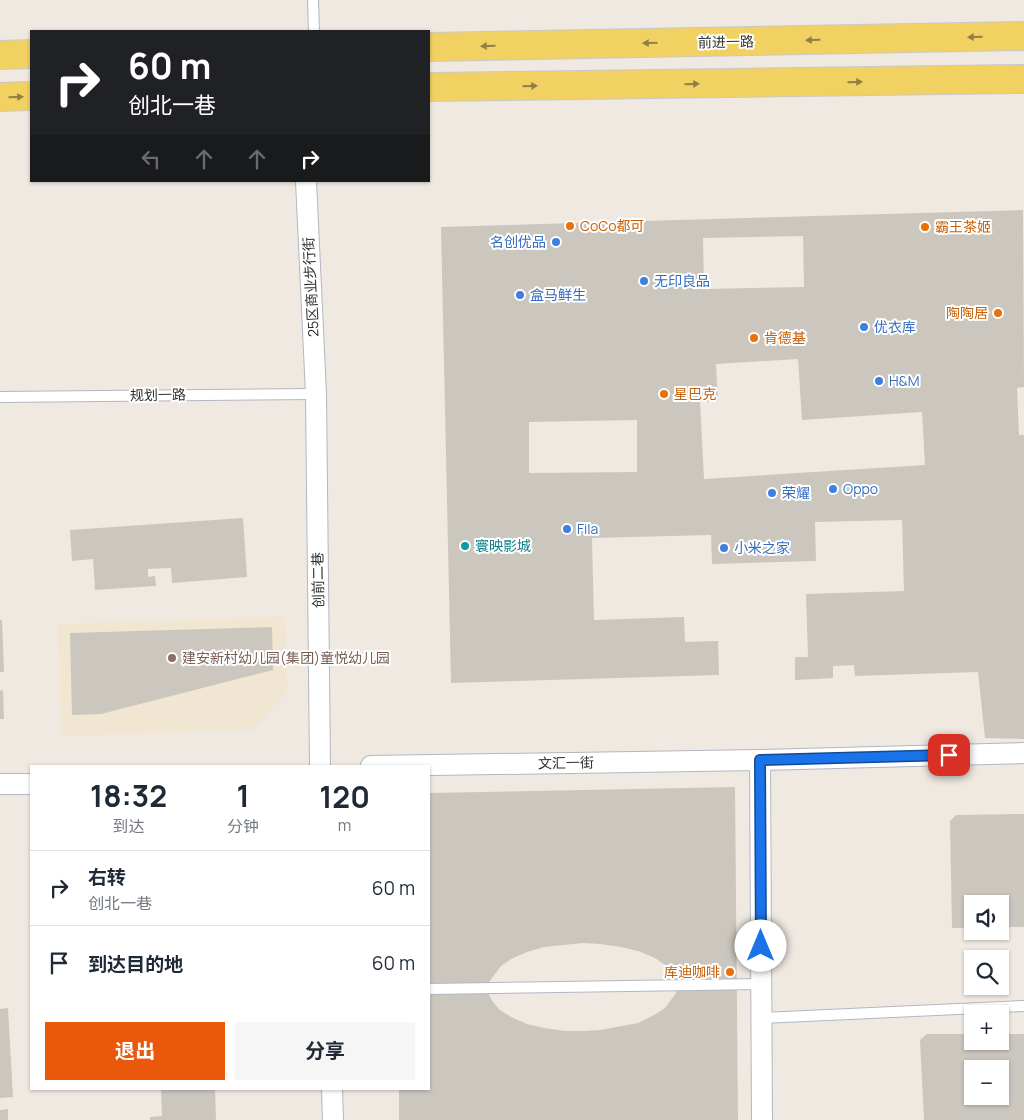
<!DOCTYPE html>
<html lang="zh">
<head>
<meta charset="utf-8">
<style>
	body { margin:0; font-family:Manrope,"Noto Sans SC",sans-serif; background:#f6f6f7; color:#1f2937; height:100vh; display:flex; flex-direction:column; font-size:19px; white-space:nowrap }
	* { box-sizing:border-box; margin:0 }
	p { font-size:16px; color:#747a83 }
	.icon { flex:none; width:28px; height:28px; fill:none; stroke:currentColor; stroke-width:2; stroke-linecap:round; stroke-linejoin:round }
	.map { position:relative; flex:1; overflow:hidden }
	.drawer { position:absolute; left:30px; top:765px; width:400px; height:325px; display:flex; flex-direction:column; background:#fff; border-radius:0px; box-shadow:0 1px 4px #0004 }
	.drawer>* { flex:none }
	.banner { position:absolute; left:30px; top:30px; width:400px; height:152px; border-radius:0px; box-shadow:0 1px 4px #0004; background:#202124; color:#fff; overflow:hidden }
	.buttons { position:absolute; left:964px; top:895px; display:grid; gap:10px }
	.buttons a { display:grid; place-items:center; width:45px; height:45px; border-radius:0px; background:#fff; box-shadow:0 1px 4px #0004; font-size:25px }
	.pin { position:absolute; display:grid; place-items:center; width:42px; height:42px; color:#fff; margin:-21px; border-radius:10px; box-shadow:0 2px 8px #0006 }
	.me { position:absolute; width:55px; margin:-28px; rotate:0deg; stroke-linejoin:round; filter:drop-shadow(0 0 4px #0008) }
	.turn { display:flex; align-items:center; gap:18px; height:105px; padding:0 15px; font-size:22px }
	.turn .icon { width:65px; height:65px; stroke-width:2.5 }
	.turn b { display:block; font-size:35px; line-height:42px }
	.lanes { display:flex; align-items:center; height:48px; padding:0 15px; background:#0003; justify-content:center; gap:25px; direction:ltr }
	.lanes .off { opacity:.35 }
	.eta { display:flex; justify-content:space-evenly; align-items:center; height:85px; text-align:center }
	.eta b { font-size:30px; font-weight:700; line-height:35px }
	.cta { display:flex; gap:10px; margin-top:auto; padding:10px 15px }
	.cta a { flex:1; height:58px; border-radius:0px; background:#ea580c; color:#fff; font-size:20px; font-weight:700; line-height:58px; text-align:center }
	.cta a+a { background:#f6f6f7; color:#1f2937 }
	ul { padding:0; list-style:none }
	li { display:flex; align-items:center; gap:15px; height:75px; padding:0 15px; border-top:1px solid #e0e1e3 }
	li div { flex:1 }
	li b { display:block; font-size:19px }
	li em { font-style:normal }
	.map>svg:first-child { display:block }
	.education { fill:#f0e6d1 }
	.building { fill:#cbc7bf; fill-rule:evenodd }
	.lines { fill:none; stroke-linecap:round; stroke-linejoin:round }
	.service-casing { stroke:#b4b7c1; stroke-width:12 }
	.minor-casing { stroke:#b4b7c1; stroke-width:22 }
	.primary-casing { stroke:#c9c9c9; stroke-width:30 }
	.service { stroke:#fff; stroke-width:10 }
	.minor { stroke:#fff; stroke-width:20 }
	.primary { stroke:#f2d163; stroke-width:28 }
	.oneway { fill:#908048 }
	.route-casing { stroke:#114b97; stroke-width:12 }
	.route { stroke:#1a73e8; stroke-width:9 }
	.food-dot { fill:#e8710a; stroke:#fff; stroke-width:2 }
	.shop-dot { fill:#3f7fe0; stroke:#fff; stroke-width:2 }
	.culture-dot { fill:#0f9aa8; stroke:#fff; stroke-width:2 }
	.education-dot { fill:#8d6e63; stroke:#fff; stroke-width:2 }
	.labels { text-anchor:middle; stroke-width:4; stroke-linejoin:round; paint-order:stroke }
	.street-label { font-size:14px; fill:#2e2e2e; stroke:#fff }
	.food-label { font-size:14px; fill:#c56008; stroke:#fff; text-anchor:start }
	.shop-label { font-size:14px; fill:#366cbe; stroke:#fff; text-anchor:start }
	.culture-label { font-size:14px; fill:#0d838f; stroke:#fff; text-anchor:start }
	.education-label { font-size:14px; fill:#785e54; stroke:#fff; text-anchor:start }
</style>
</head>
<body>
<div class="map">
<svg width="1024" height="1120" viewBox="0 0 1024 1120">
	<rect width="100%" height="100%" fill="#efe9e1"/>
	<path class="education" d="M 285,617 L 287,692 L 252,730 L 61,736 L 58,624 Z"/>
	<path class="building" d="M 1023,210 L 1024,387 L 1017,388 L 1019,435 L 1024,435 L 1024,739 L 985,738 L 978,672 L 855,676 L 854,665 L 833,666 L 833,678 L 795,680 L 795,657 L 808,657 L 806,594 L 904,591 L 902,520 L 815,522 L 816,561 L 712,564 L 711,535 L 592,538 L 594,620 L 684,617 L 685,642 L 718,641 L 719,675 L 451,683 L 441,227 ZM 803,236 L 804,287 L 704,289 L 703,238 ZM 798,359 L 802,420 L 922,412 L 925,465 L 704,479 L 700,402 L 718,401 L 716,364 ZM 637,420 L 637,472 L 529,473 L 529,422 Z
		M 243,518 L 247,577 L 172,583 L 171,568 L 148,569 L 148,577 L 155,576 L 156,586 L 95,590 L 93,559 L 72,561 L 70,530 Z
		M 0,620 L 2,620 L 4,672 L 0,672 Z
		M 272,627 L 273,670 L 101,714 L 72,715 L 70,633 Z
		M 3,690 L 4,719 L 0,719 L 0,691 Z
		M 735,787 L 738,1120 L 399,1120 L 399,1089 L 429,1089 L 429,793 ZM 583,943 L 600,944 L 621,947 L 638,951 L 655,958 L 665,965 L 672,973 L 676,980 L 677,986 L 676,993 L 665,1008 L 654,1015 L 638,1023 L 600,1030 L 582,1031 L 566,1031 L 544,1028 L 527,1024 L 511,1017 L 500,1010 L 493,1002 L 489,995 L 488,988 L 489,982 L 501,966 L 511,959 L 527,952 L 544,947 Z
		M 1024,814 L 1024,927 L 1000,927 L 1000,904 L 972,904 L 972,928 L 952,928 L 950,821 L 956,815 Z
		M 8,1008 L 13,1097 L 0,1098 L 0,1009 Z
		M 927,1034 L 972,1034 L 972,1041 L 1000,1041 L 1000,1034 L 1024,1034 L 1024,1120 L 924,1120 L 920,1040 ZM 972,1069 L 1000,1069 L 1000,1096 L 972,1096 Z
		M 161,1089 L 215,1089 L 216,1120 L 150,1120 L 150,1117 L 162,1116 Z
		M 8,1109 L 8,1120 L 0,1120 L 0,1110 Z"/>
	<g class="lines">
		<g class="service-casing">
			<path id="service" d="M 313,0 L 314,31
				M 0,397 L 316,394
				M 429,989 L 762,984
				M 762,1018 L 1024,1006"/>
		</g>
		<g class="minor-casing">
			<path id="minor" d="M 306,181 L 316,394 L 320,766
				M 760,760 L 762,1120
				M 371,766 L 760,760 L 1024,753
				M 0,784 L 31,784
				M 332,1089 L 333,1120"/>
		</g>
		<g class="primary-casing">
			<path id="primary" d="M 429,47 L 1024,36
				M 0,55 L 31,54
				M 429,87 L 1024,79
				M 0,97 L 31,96"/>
		</g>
		<use href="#service" class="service"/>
		<use href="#minor" class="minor"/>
		<use href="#primary" class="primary"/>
	</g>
	<defs><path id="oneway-solid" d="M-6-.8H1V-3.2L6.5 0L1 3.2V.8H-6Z" transform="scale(1.25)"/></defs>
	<g class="oneway">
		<use href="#oneway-solid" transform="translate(975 37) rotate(179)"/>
		<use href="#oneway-solid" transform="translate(813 40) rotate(179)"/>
		<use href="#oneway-solid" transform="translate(650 43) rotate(179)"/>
		<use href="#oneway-solid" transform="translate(488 46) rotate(179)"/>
		<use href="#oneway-solid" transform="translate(855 82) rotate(-1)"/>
		<use href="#oneway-solid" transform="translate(692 84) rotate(-1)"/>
		<use href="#oneway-solid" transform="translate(530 86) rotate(-1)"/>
		<use href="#oneway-solid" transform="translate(16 97) rotate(-2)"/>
	</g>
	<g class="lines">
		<g class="route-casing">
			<path id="route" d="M 761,946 L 760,760 L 949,755"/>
		</g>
		<use href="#route" class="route"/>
	</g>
	<g class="food-dot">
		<circle cx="570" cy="226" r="5"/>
		<circle cx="925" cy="227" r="5"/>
		<circle cx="998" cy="313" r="5"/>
		<circle cx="754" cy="338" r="5"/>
		<circle cx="664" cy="394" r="5"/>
		<circle cx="730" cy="972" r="5"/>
	</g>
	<g class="shop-dot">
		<circle cx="556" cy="242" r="5"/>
		<circle cx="644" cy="281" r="5"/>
		<circle cx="520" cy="295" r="5"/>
		<circle cx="864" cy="327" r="5"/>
		<circle cx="879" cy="381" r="5"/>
		<circle cx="833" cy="489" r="5"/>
		<circle cx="772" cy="493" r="5"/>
		<circle cx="567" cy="529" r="5"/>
		<circle cx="724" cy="548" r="5"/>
	</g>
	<circle class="culture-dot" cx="465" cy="546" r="5"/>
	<circle class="education-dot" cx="172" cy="658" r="5"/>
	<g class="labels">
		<g class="street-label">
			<text transform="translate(726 42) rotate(-1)" y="5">前进一路</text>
			<text transform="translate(311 287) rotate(-93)" y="5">25区商业步行街</text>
			<text transform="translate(158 395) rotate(-1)" y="5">规划一路</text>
			<text transform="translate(318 580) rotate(-91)" y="5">创前二巷</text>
			<text transform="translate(566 763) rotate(-1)" y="5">文汇一街</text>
		</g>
		<g class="food-label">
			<text x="580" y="231">CoCo都可</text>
			<text x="935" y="232">霸王茶姬</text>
			<text x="988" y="318" text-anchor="end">陶陶居</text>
			<text x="764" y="343">肯德基</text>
			<text x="674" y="399">星巴克</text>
			<text x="720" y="977" text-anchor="end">库迪咖啡</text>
		</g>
		<g class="shop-label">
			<text x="546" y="247" text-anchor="end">名创优品</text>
			<text x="654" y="286">无印良品</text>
			<text x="530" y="300">盒马鲜生</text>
			<text x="874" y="332">优衣库</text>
			<text x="889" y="386">H&amp;M</text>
			<text x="843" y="494">Oppo</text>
			<text x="782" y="498">荣耀</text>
			<text x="577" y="534">Fila</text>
			<text x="734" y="553">小米之家</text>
		</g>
		<g class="culture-label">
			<text x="475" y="551">寰映影城</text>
		</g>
		<g class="education-label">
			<text x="182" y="663">建安新村幼儿园(集团)童悦幼儿园</text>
		</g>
	</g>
</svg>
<div class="buttons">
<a><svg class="icon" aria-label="sound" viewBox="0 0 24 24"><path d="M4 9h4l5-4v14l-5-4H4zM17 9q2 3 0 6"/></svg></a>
<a><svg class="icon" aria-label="search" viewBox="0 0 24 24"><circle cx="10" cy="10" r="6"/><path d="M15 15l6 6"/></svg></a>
<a>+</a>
<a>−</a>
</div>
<div class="pin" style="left:949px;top:755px;background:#d93025"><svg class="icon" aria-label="arrive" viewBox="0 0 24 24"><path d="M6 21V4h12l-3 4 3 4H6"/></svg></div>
<svg class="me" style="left:761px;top:946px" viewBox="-20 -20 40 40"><circle r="19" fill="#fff"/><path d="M0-13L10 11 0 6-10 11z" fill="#1a73e8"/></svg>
<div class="banner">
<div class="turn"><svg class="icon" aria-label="right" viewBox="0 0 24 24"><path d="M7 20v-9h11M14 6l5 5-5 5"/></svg><div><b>60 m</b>创北一巷</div></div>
<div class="lanes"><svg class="icon off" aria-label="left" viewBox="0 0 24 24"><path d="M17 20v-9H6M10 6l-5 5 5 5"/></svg><svg class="icon off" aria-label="ahead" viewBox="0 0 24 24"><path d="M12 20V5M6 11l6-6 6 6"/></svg><svg class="icon off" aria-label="ahead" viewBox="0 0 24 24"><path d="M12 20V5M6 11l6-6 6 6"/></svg><svg class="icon" aria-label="right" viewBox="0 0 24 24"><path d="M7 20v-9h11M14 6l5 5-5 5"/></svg></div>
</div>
<section class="drawer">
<div class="eta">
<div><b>18:32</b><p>到达</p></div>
<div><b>1</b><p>分钟</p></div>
<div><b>120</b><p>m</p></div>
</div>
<ul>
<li><svg class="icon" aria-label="right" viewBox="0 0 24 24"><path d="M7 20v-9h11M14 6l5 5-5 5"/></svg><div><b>右转</b><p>创北一巷</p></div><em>60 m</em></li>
<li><svg class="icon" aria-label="arrive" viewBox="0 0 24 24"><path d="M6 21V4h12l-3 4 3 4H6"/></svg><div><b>到达目的地</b></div><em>60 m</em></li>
</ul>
<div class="cta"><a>退出</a><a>分享</a></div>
</section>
</div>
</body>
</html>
